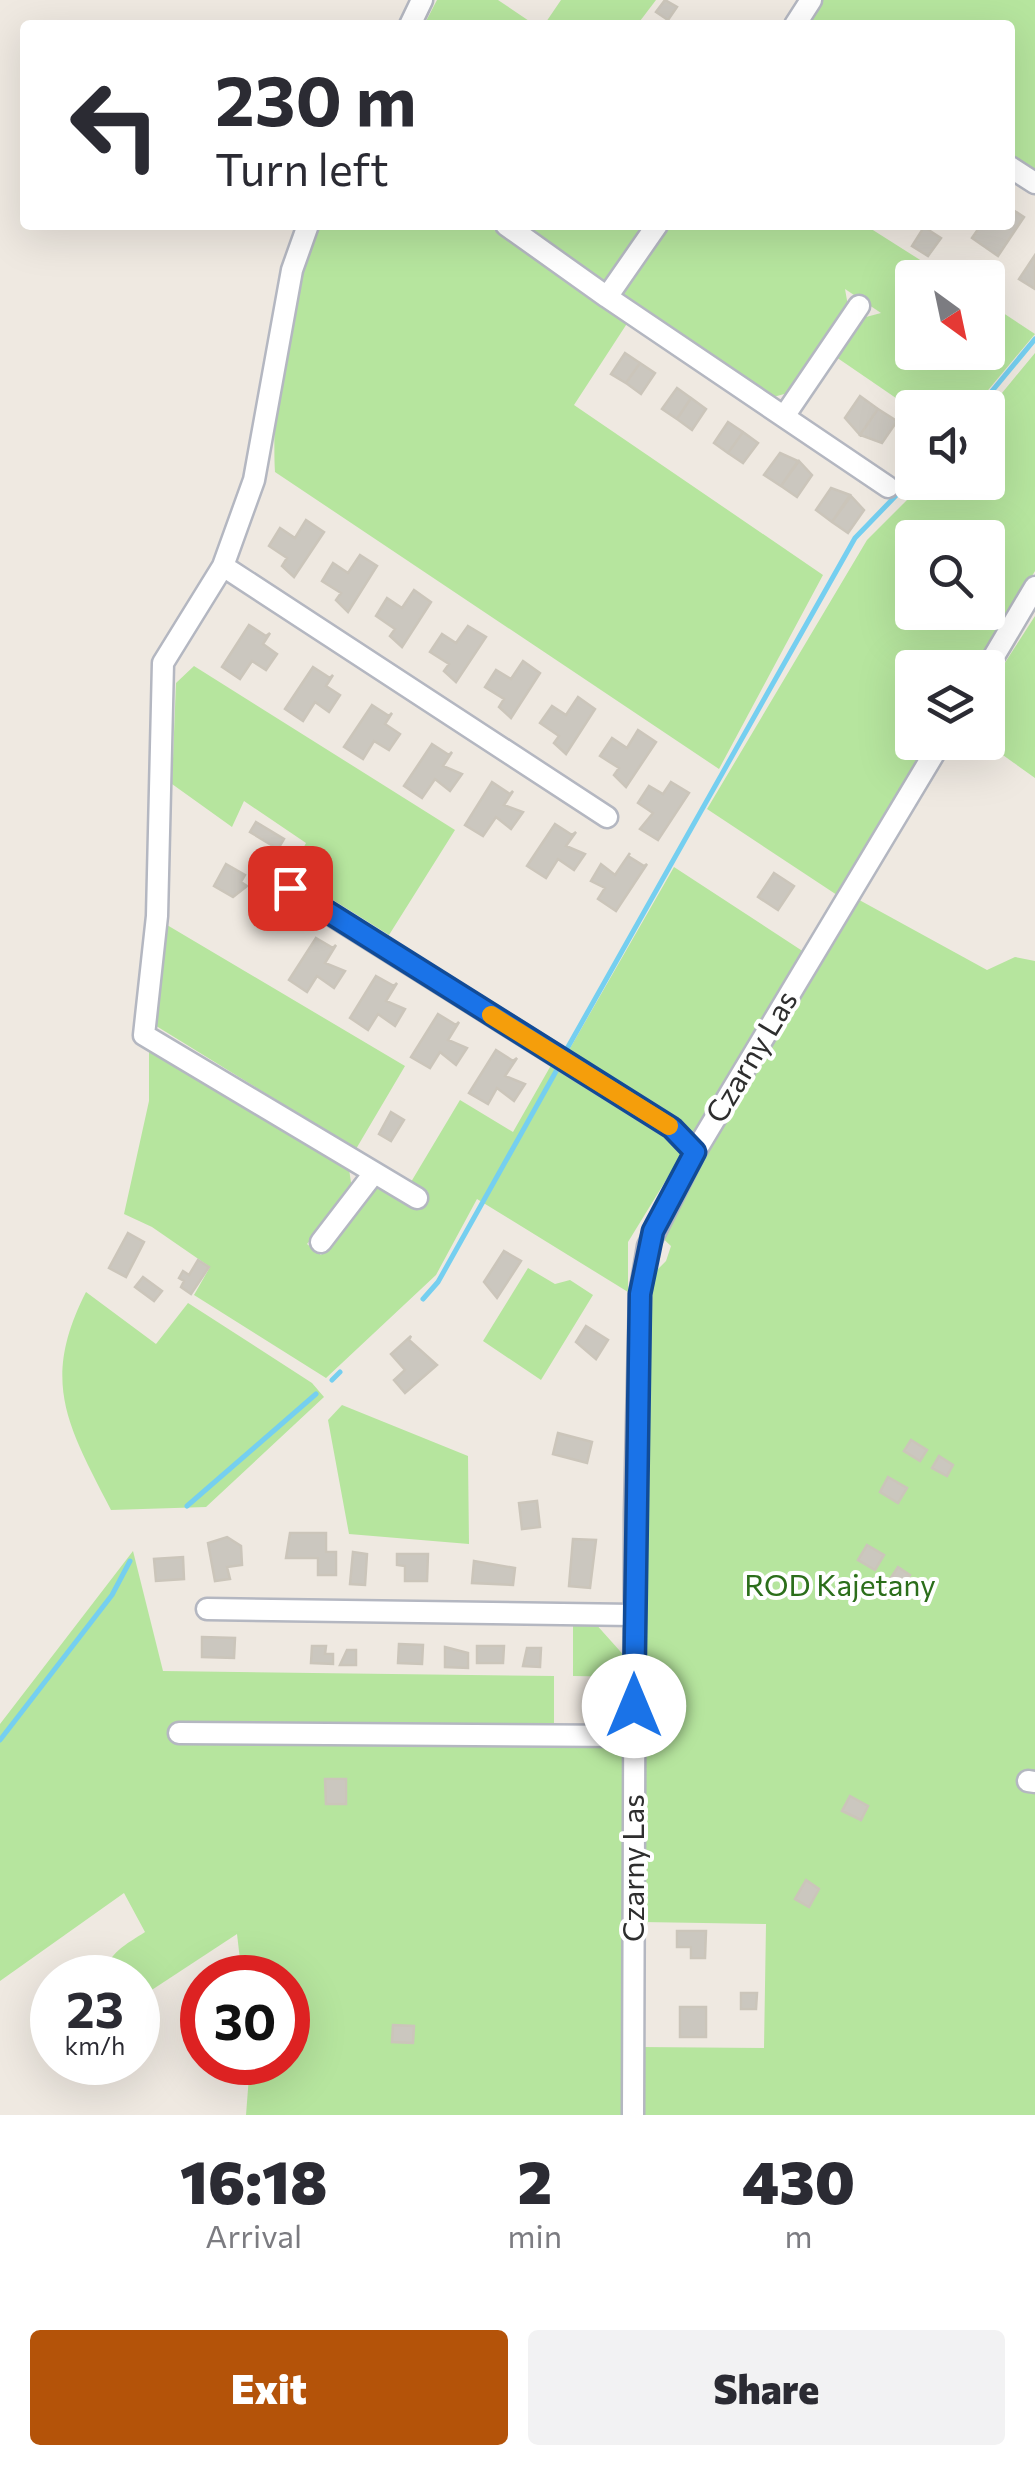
<!DOCTYPE html>
<html lang="en">
<head>
<meta charset="utf-8">
<style>
	body { margin:0; font-family:Commissioner,sans-serif; background:#f2f2f3; color:#2b2b33; height:100vh; display:flex; flex-direction:column; font-size:38px; white-space:nowrap }
	* { box-sizing:border-box; margin:0 }
	p { font-size:32px; color:#7c7c81 }
	.icon { flex:none; width:55px; height:55px; fill:none; stroke:currentColor; stroke-width:2; stroke-linecap:round; stroke-linejoin:round }
	.map { position:relative; height:2115px; overflow:hidden }
	.drawer { display:flex; flex-direction:column; background:#fff; flex:1 }
	.drawer>* { flex:none }
	.top-card { position:absolute; left:20px; top:20px; width:995px; height:210px; border-radius:10px; box-shadow:0 10px 40px #0002; background:#fff; color:#2b2b33; overflow:hidden }
	.needle { width:65px; rotate:147deg }
	.controls { position:absolute; left:895px; top:260px; display:grid; gap:20px }
	.controls a { display:grid; place-items:center; width:110px; height:110px; border-radius:10px; background:#fff; box-shadow:0 10px 40px #0002; font-size:50px }
	.speed { position:absolute; left:30px; top:1955px; display:flex; gap:20px; font-size:50px; font-weight:700; text-align:center }
	.speed>* { display:grid; place-content:center; width:130px; height:130px; border-radius:50%; background:#fff; box-shadow:0 10px 40px #0002; line-height:1 }
	.speed small { font-size:25px; font-weight:400 }
	.speed .limit { border:15px solid #d22; background:#fff; color:#111 }
	.pin { position:absolute; display:grid; place-items:center; width:85px; height:85px; color:#fff; margin:-42px; border-radius:20px; box-shadow:0 5px 15px #0006 }
	.me { position:absolute; width:110px; margin:-55px; rotate:0deg; stroke-linejoin:round; filter:drop-shadow(0 0 8px #0008) }
	.turn { display:flex; align-items:center; gap:35px; height:210px; padding:0 30px; font-size:45px }
	.turn .icon { width:130px; height:130px; stroke-width:2.5 }
	.turn b { display:block; font-size:70px; line-height:85px }
	.eta { display:flex; justify-content:space-evenly; align-items:center; height:170px; text-align:center }
	.eta b { font-size:60px; font-weight:800; line-height:70px }
	.primary-button { display:flex; gap:20px; margin-top:auto; padding:20px 30px }
	.primary-button a { flex:1; height:115px; border-radius:10px; background:#b45309; color:#fff; font-size:40px; font-weight:800; line-height:115px; text-align:center }
	.primary-button a+a { background:#f2f2f3; color:#2b2b33 }
	.map>svg:first-child { display:block }
	.green { fill:#b6e59e; fill-rule:evenodd }
	.lines { fill:none; stroke-linecap:round; stroke-linejoin:round }
	.stream { stroke:#75cff0; stroke-width:5 }
	.building { fill:#cbc7bf; stroke:#cbc5ba; stroke-width:2.5 }
	.minor-casing { stroke:#b4b7c1; stroke-width:25 }
	.minor { stroke:#fff; stroke-width:20 }
	.route-casing { stroke:#114b97; stroke-width:25 }
	.route { stroke:#1a73e8; stroke-width:18 }
	.slow { stroke:#f59e0b; stroke-width:18 }
	.labels { text-anchor:middle; stroke-width:8; stroke-linejoin:round; paint-order:stroke }
	.street-label { font-size:30px; fill:#2e2e2e; stroke:#fff }
	.park-label { font-size:30px; fill:#2c6e1b; stroke:#fff }
</style>
</head>
<body>
<div class="map">
<svg width="1035" height="2115" viewBox="0 0 1035 2115">
	<rect width="100%" height="100%" fill="#efe9e1"/>
	<path class="green" d="M 437,0 L 498,0 L 535,25 L 424,25 Z
		M 561,0 L 656,0 L 637,25 L 544,25 Z
		M 822,0 L 1035,0 L 1035,177 L 1010,160 L 1010,25 L 810,25 L 807,22 Z
		M 321,225 L 487,225 L 628,322 L 574,405 L 823,575 L 719,769 L 275,472 C 272,427 280,314 297,273 C 304,257 313,241 321,225 Z
		M 519,225 L 643,225 L 603,282 Z
		M 667,225 L 865,225 L 947,277 L 912,278 L 912,352 L 988,352 L 988,303 L 1035,334 L 974,407 L 912,409 L 836,357 L 866,317 L 881,313 L 845,289 L 848,306 L 788,393 L 766,399 L 623,295 L 624,285 Z
		M 1035,353 L 1035,571 L 978,667 L 912,668 L 912,742 L 933,743 L 837,895 L 707,809 L 867,540 L 924,483 L 988,482 L 988,410 ZM 912,538 L 988,538 L 988,612 L 912,612 Z
		M 1035,616 L 1035,778 L 986,743 L 988,689 Z
		M 194,666 L 455,830 L 389,935 L 290,873 L 306,843 L 244,801 L 232,827 L 172,784 L 176,683 Z
		M 674,867 L 804,952 L 692,1138 L 565,1057 Z
		M 852,896 L 987,970 L 1015,957 L 1035,961 L 1035,2115 L 639,2115 L 640,2047 L 764,2048 L 766,1924 L 642,1922 L 647,1280 L 666,1261 L 671,1246 L 657,1233 Z
		M 167,925 L 405,1066 L 356,1149 L 153,1024 Z
		M 149,1051 L 349,1169 L 352,1189 L 307,1244 L 321,1255 L 372,1186 L 417,1208 L 428,1192 L 411,1182 L 460,1100 L 513,1132 L 554,1060 L 678,1138 L 682,1154 L 628,1242 L 628,1292 L 477,1199 L 436,1275 L 326,1378 L 194,1295 L 210,1267 L 152,1227 L 124,1214 L 149,1101 Z
		M 528,1268 L 555,1284 L 570,1280 L 593,1295 L 541,1380 L 483,1341 Z
		M 86,1292 L 156,1344 L 188,1303 L 312,1383 L 324,1397 L 206,1507 L 111,1510 C 68,1426 40,1382 86,1292 Z
		M 342,1405 L 468,1456 L 469,1544 L 349,1534 L 328,1420 Z
		M 133,1551 L 163,1671 L 554,1676 L 554,1731 L 628,1744 L 624,2115 L 246,2115 L 250,2063 L 288,2062 L 288,1978 L 242,1977 L 237,1934 L 138,1999 L 138,1978 L 106,1977 C 105,1954 127,1944 145,1932 L 124,1893 L 0,1981 L 0,1724 Z
		M 573,1622 L 594,1622 L 628,1660 L 628,1677 L 573,1676 Z"/>
	<g class="lines">
		<path class="stream" d="M 978,408 L 1035,339
			M 564,1054 L 855,538 L 912,479
			M 423,1299 L 438,1282 L 559,1066
			M 332,1380 L 340,1372
			M 187,1506 L 316,1394
			M 0,1740 L 112,1595 L 130,1561"/>
	</g>
	<path class="building" d="M 665,0 L 677,7 L 668,20 L 656,12 Z
		M 1010,208 L 1024,217 L 998,256 L 972,238 L 981,225 L 1010,225 Z
		M 924,227 L 941,238 L 928,256 L 912,246 Z
		M 1035,255 L 1035,289 L 1019,279 Z
		M 625,353 L 640,363 L 626,383 L 611,374 Z
		M 640,363 L 655,373 L 641,394 L 626,383 Z
		M 677,388 L 691,398 L 677,419 L 662,409 Z
		M 860,396 L 878,409 L 860,435 L 845,418 Z
		M 691,398 L 706,409 L 692,430 L 677,419 Z
		M 878,409 L 897,421 L 882,443 L 860,435 Z
		M 728,422 L 743,432 L 728,453 L 714,443 Z
		M 743,432 L 758,443 L 743,463 L 728,453 Z
		M 780,453 L 798,461 L 781,486 L 764,475 Z
		M 799,461 L 812,475 L 797,497 L 781,486 Z
		M 831,488 L 850,495 L 832,522 L 816,510 Z
		M 851,496 L 864,510 L 848,533 L 832,522 Z
		M 306,520 L 324,532 L 294,577 L 282,566 L 287,558 L 269,546 L 280,528 L 295,538 Z
		M 360,555 L 377,566 L 348,612 L 336,600 L 341,593 L 322,581 L 333,563 L 348,573 Z
		M 414,590 L 431,602 L 402,647 L 390,636 L 395,629 L 376,616 L 387,598 L 402,608 Z
		M 249,625 L 266,636 L 270,633 L 263,644 L 277,654 L 266,670 L 252,661 L 240,679 L 222,667 Z
		M 468,626 L 486,637 L 456,682 L 444,671 L 449,664 L 430,652 L 442,634 L 456,643 Z
		M 523,661 L 540,673 L 511,718 L 499,707 L 504,699 L 485,687 L 496,670 L 511,679 Z
		M 313,667 L 330,678 L 333,675 L 326,686 L 340,695 L 329,712 L 315,702 L 303,721 L 285,709 Z
		M 578,697 L 595,709 L 566,754 L 554,743 L 559,736 L 540,723 L 552,706 L 566,715 Z
		M 372,705 L 389,716 L 392,713 L 385,724 L 400,734 L 389,750 L 374,741 L 363,759 L 344,747 Z
		M 638,730 L 656,742 L 626,787 L 614,775 L 619,768 L 600,756 L 612,738 L 627,748 Z
		M 432,744 L 449,755 L 452,752 L 443,766 L 462,774 L 450,791 L 435,779 L 422,798 L 404,786 Z
		M 492,782 L 510,794 L 513,791 L 504,805 L 523,812 L 511,829 L 496,817 L 483,836 L 465,825 Z
		M 671,782 L 689,793 L 658,840 L 640,829 L 653,813 L 638,803 L 649,786 L 663,794 Z
		M 256,822 L 284,839 L 278,849 L 250,832 Z
		M 555,824 L 572,835 L 576,832 L 566,846 L 585,854 L 574,870 L 558,859 L 546,878 L 527,866 Z
		M 630,853 L 628,856 L 644,866 L 647,864 L 616,911 L 598,899 L 605,888 L 591,881 L 601,864 L 615,875 Z
		M 226,864 L 245,875 L 241,882 L 247,886 L 233,897 L 214,886 Z
		M 774,873 L 794,886 L 778,910 L 758,897 Z
		M 316,938 L 333,948 L 336,945 L 325,963 L 345,971 L 334,988 L 317,976 L 307,992 L 289,980 Z
		M 376,976 L 394,986 L 397,983 L 386,1001 L 405,1009 L 395,1026 L 378,1014 L 368,1030 L 350,1018 Z
		M 438,1014 L 456,1025 L 459,1022 L 448,1040 L 467,1048 L 456,1065 L 440,1052 L 430,1068 L 411,1057 Z
		M 496,1050 L 513,1061 L 517,1058 L 505,1076 L 525,1084 L 514,1101 L 497,1088 L 488,1104 L 469,1093 Z
		M 391,1112 L 404,1120 L 391,1141 L 379,1134 Z
		M 128,1233 L 144,1242 L 126,1277 L 109,1268 Z
		M 504,1251 L 521,1261 L 497,1298 L 484,1282 Z
		M 198,1260 L 209,1267 L 191,1294 L 181,1287 L 184,1281 L 179,1278 L 183,1271 L 189,1275 Z
		M 143,1277 L 162,1291 L 154,1301 L 135,1287 Z
		M 586,1326 L 608,1340 L 596,1359 L 576,1342 Z
		M 411,1336 L 409,1340 L 437,1365 L 405,1393 L 394,1380 L 405,1370 L 391,1354 Z
		M 558,1433 L 592,1442 L 587,1463 L 553,1454 Z
		M 911,1440 L 927,1450 L 920,1461 L 904,1451 Z
		M 939,1456 L 953,1465 L 947,1476 L 932,1468 Z
		M 888,1477 L 907,1488 L 898,1503 L 880,1492 Z
		M 537,1501 L 540,1527 L 522,1529 L 519,1503 Z
		M 290,1533 L 326,1533 L 326,1552 L 336,1552 L 336,1575 L 318,1575 L 318,1558 L 286,1558 Z
		M 227,1537 L 241,1546 L 242,1565 L 227,1567 L 230,1579 L 215,1581 L 208,1543 Z
		M 573,1539 L 596,1540 L 590,1588 L 569,1586 Z
		M 867,1545 L 884,1555 L 875,1570 L 858,1560 Z
		M 353,1552 L 367,1554 L 365,1585 L 350,1584 Z
		M 397,1554 L 428,1554 L 427,1581 L 405,1581 L 405,1566 L 397,1565 Z
		M 183,1557 L 184,1579 L 156,1581 L 154,1559 Z
		M 474,1561 L 515,1568 L 513,1585 L 472,1583 Z
		M 898,1567 L 910,1575 L 899,1593 L 886,1585 Z
		M 202,1637 L 235,1638 L 234,1658 L 202,1657 Z
		M 399,1644 L 423,1645 L 422,1664 L 398,1663 Z
		M 312,1646 L 326,1646 L 325,1654 L 333,1654 L 333,1664 L 311,1663 Z
		M 477,1646 L 504,1646 L 503,1663 L 477,1663 Z
		M 445,1647 L 468,1653 L 468,1668 L 445,1667 Z
		M 527,1648 L 541,1648 L 540,1667 L 523,1666 Z
		M 347,1650 L 356,1650 L 356,1665 L 340,1665 Z
		M 325,1779 L 346,1779 L 346,1804 L 326,1804 Z
		M 850,1796 L 868,1806 L 861,1820 L 842,1811 Z
		M 806,1880 L 819,1889 L 809,1907 L 795,1899 Z
		M 677,1931 L 706,1931 L 705,1958 L 691,1958 L 691,1947 L 677,1947 Z
		M 741,1993 L 757,1993 L 756,2009 L 741,2009 Z
		M 680,2007 L 706,2007 L 706,2037 L 680,2037 Z
		M 393,2025 L 414,2026 L 413,2043 L 392,2042 Z"/>
	<g class="lines">
		<g class="minor-casing">
			<path id="minor" d="M 410,25 L 422,0
				M 795,25 L 811,0
				M 1010,167 L 1035,183
				M 308,225 L 292,270 L 254,480 L 223,566 L 163,663 L 157,916 L 144,1035 L 417,1198
				M 506,225 L 607,297
				M 657,225 L 607,297 L 888,487
				M 785,415 L 859,306
				M 223,566 L 607,817
				M 987,668 L 1035,587
				M 290,889 L 672,1128 L 695,1152
				M 321,1242 L 374,1173
				M 207,1609 L 634,1615
				M 179,1733 L 635,1736
				M 1028,1781 L 1035,1782
				M 633,2115 L 635,1513 L 640,1294 L 648,1246 L 695,1152 L 941,742"/>
		</g>
		<use href="#minor" class="minor"/>
	</g>
	<g class="lines">
		<g class="route-casing">
			<path id="route" d="M 290,888 L 672,1128 L 695,1152 L 653,1231 L 640,1294 L 634,1706"/>
		</g>
		<use href="#route" class="route"/>
		<path class="slow" d="M 491,1015 L 669,1126"/>
	</g>
	<g class="labels">
		<g class="street-label">
			<text transform="translate(752 1057) rotate(-59)" y="10">Czarny Las</text>
			<text transform="translate(634 1868) rotate(-90)" y="10">Czarny Las</text>
		</g>
		<g class="park-label">
			<text x="840" y="1596">ROD Kajetany</text>
		</g>
	</g>
</svg>
<div class="controls">
<a><svg class="needle" viewBox="-14 -14 28 28"><path d="M0-13l5 13h-10z" fill="#e53935"/><path d="M0 13l5-13h-10z" fill="#7c7c81"/></svg></a>
<a><svg class="icon" aria-label="sound" viewBox="0 0 24 24"><path d="M4 9h4l5-4v14l-5-4H4zM17 9q2 3 0 6"/></svg></a>
<a><svg class="icon" aria-label="search" viewBox="0 0 24 24"><circle cx="10" cy="10" r="6"/><path d="M15 15l6 6"/></svg></a>
<a><svg class="icon" aria-label="layers" viewBox="0 0 24 24"><path d="M12 4l9 5-9 5-9-5zM3 14l9 5 9-5"/></svg></a>
</div>
<div class="speed"><div>23<small>km/h</small></div><div class="limit">30</div></div>
<div class="pin" style="left:290px;top:888px;background:#d93025"><svg class="icon" aria-label="arrive" viewBox="0 0 24 24"><path d="M6 21V4h12l-3 4 3 4H6"/></svg></div>
<svg class="me" style="left:634px;top:1706px" viewBox="-20 -20 40 40"><circle r="19" fill="#fff"/><path d="M0-13L10 11 0 6-10 11z" fill="#1a73e8"/></svg>
<div class="top-card">
<div class="turn"><svg class="icon" aria-label="left" viewBox="0 0 24 24"><path d="M17 20v-9H6M10 6l-5 5 5 5"/></svg><div><b>230 m</b>Turn left</div></div>
</div>
</div>
<section class="drawer">
<div class="eta">
<div><b>16:18</b><p>Arrival</p></div>
<div><b>2</b><p>min</p></div>
<div><b>430</b><p>m</p></div>
</div>
<div class="primary-button"><a>Exit</a><a>Share</a></div>
</section>
</body>
</html>
